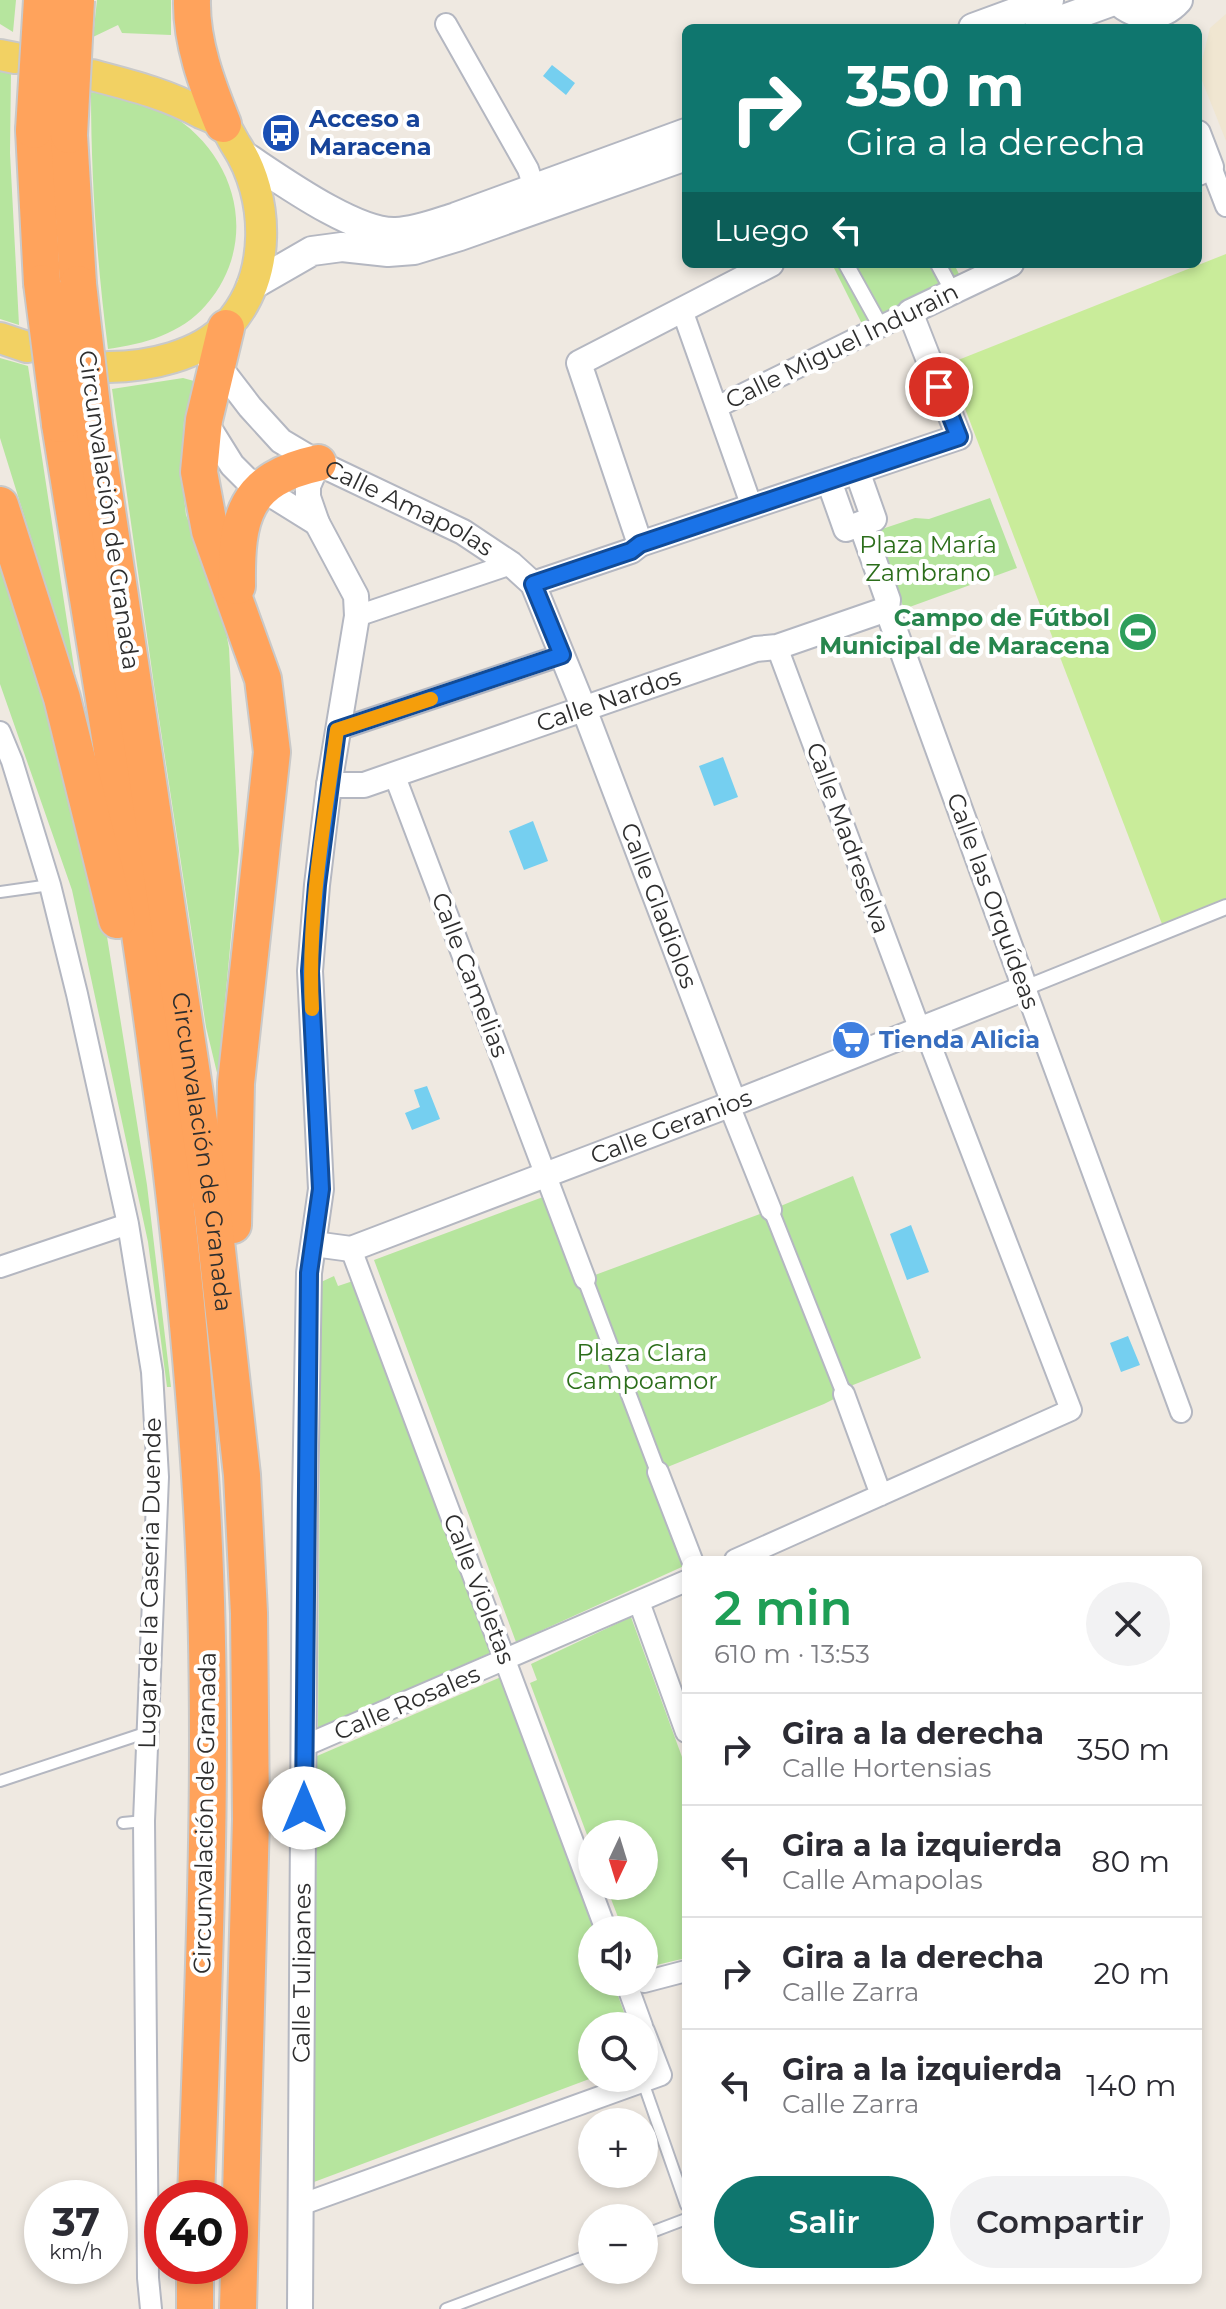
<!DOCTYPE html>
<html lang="es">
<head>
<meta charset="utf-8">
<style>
	body { margin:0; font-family:Montserrat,sans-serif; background:#f2f2f3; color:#2b2b33; height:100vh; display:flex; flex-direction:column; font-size:30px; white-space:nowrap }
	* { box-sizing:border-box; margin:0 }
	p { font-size:26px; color:#7c7c81 }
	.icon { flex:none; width:44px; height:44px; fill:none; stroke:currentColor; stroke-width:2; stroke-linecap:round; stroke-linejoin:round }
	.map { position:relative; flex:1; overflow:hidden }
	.sheet { position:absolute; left:682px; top:1556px; width:520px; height:728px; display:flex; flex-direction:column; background:#fff; border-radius:12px; box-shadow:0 4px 12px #0003 }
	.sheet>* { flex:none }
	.hud { position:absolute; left:682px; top:24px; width:520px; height:244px; border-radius:12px; box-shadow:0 4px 12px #0003; background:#0f766e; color:#fff; overflow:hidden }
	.needle { width:52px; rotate:184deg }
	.tools { position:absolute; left:578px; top:1820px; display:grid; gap:16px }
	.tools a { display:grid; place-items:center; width:80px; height:80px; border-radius:50%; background:#fff; box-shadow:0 4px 12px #0003; font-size:40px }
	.speed { position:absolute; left:24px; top:2180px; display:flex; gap:16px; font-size:40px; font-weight:700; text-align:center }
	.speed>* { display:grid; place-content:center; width:104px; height:104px; border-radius:50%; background:#fff; box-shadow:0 4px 12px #0003; line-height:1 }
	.speed small { font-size:20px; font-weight:400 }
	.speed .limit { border:12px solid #d22; background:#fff; color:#111 }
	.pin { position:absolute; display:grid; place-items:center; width:68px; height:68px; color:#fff; margin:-34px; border:4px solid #fff; border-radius:50%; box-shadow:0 2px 8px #0007 }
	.me { position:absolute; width:88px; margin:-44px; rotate:0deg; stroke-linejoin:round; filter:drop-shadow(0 0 6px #0008) }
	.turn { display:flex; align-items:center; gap:28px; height:168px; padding:0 32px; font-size:36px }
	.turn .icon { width:104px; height:104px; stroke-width:2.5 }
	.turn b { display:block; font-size:56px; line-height:68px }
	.then { display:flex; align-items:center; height:76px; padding:0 32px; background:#0003; gap:16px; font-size:30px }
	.round { display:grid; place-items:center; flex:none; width:84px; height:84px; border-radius:42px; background:#f2f2f3 }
	.overview { display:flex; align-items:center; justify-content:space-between; height:136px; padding:0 32px }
	h1 { font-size:48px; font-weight:600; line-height:60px; color:#1e9e55 }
	.button { display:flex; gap:16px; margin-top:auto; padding:16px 32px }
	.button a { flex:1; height:92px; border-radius:48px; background:#0f766e; color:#fff; font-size:32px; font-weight:600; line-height:92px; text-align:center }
	.button a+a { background:#f2f2f3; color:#2b2b33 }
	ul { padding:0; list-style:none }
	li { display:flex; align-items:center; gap:24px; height:112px; padding:0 32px; border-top:2px solid #e1e1e2 }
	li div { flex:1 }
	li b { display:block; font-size:30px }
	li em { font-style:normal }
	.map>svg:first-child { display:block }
	.education { fill:#f0e6d1 }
	.green { fill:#b6e59e }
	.pitch { fill:#c9ec9a }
	.water { fill:#75cff0 }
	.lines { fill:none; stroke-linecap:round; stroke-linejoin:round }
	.service-casing { stroke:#b4b7c1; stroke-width:14 }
	.pedestrian-casing { stroke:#b4b7c1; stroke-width:18 }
	.minor-casing { stroke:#b4b7c1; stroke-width:24 }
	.tertiary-casing { stroke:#b4b7c1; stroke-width:28 }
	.secondary-casing { stroke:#b4b7c1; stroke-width:32 }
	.primary-casing { stroke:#c9c9c9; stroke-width:34 }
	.motorway-casing { stroke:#c9c9c9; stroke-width:40 }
	.service { stroke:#fff; stroke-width:10 }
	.pedestrian { stroke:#fff; stroke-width:14 }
	.minor { stroke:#fff; stroke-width:20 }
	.tertiary { stroke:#fff; stroke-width:24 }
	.secondary { stroke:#fff; stroke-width:28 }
	.primary { stroke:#f2d163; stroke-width:30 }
	.motorway { stroke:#ffa35c; stroke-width:36 }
	.motorway-bridge-casing { stroke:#c9c9c9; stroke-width:40; stroke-linecap:butt }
	.motorway-bridge { stroke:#ffa35c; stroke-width:36 }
	.route-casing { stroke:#114b97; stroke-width:20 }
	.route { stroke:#1a73e8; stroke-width:14 }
	.slow { stroke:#f59e0b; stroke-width:14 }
	.labels { text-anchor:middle; stroke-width:8; stroke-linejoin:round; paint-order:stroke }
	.transit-label { font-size:24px; font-weight:bold; fill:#164399; stroke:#fff; text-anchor:start }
	.street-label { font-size:24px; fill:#2e2e2e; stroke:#fff }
	.park-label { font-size:24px; fill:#2c6e1b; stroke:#fff }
	.leisure-label { font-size:24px; font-weight:bold; fill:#27864d; stroke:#fff; text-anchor:end }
	.shop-label { font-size:24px; font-weight:bold; fill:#366cbe; stroke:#fff; text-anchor:start }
</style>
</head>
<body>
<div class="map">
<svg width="1226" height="2309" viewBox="0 0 1226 2309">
	<rect width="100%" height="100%" fill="#efe9e1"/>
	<path class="education" d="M 1226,14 L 1226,141 L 1199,73 L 1210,28 Z"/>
	<path class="green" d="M 0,0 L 16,0 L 13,32 L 0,24 Z
		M 97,0 L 171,0 L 171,35 L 122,33 L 118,25 L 93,37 Z
		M 0,70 L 11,72 L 10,153 L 19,325 L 0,319 Z
		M 91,92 C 116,97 146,100 168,113 C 237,153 261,242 206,305 C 181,334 144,344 108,349 C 97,262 91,180 91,92 Z
		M 832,264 L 954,264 L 962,280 L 864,328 Z
		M 0,358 L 28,366 L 85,739 L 76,727 L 57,622 L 0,438 Z
		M 183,378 L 194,381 L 184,421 L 181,471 L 186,515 L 220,599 L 229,648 L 239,851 L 218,1077 L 206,1027 L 155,692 L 112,389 Z
		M 990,498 L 1017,568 L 904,609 L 876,531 L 915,518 L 929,519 Z
		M 0,562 L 51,710 L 104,918 L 147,1185 L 171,1387 L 167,1387 L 148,1242 L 72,890 L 0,684 Z
		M 853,1176 L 921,1358 L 853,1385 L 844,1394 L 824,1404 L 670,1466 L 651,1477 L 684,1566 L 516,1642 L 374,1260 L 543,1197 L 576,1282 L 771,1210 Z
		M 334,1276 L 338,1286 L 353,1281 L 490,1653 L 318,1729 L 321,1282 Z
		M 631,1617 L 686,1768 L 686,1958 L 644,1968 L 644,1930 L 623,1930 L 606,1886 L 644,1886 L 644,1834 L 592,1834 L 592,1848 L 530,1683 L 537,1680 L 531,1664 Z
		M 501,1677 L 594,1930 L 592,1982 L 613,1982 L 629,2026 L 592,2026 L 592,2078 L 314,2182 L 317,1756 Z"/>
	<path class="pitch" d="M 1226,254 L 1226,900 L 1162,924 L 948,364 Z"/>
	<path class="water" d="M 552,65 L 575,83 L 566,95 L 543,76 Z
		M 723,757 L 738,797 L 714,806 L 699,766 Z
		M 533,821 L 548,861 L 524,870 L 509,831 Z
		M 427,1086 L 440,1119 L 412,1130 L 405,1113 L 420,1107 L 414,1090 Z
		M 911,1225 L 929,1272 L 907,1280 L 890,1234 Z
		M 1128,1336 L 1140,1365 L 1121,1372 L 1110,1343 Z"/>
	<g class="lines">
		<g class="service-casing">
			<path id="service" d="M 0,892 L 50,885
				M 0,1781 L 148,1732
				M 123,1823 L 144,1821
				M 643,2082 L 686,2205
				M 644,2235 L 686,2219
				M 446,2309 L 592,2254"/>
		</g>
		<g class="pedestrian-casing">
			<path id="pedestrian" d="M 846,264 L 881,327
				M 938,264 L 953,292
				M 1025,988 L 1226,907
				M 771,1210 L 844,1394
				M 585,1279 L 658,1472"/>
		</g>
		<g class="minor-casing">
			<path id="minor" d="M 446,24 L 528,169 L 534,187
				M 1211,167 L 1226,206
				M 682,310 L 752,507
				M 717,407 L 910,312
				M 357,616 L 511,564
				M 777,647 L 920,1030
				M 337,730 L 562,655
				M 0,732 L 12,761 L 50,885 L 77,994 L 128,1224 L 152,1372 L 158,1477 L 144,1821 L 148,2278 L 151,2309
				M 394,774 L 585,1279
				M 1025,988 L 1181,1412
				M 729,1105 L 771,1210
				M 351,1249 L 606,1930
				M 0,1267 L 128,1224
				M 844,1394 L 881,1495
				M 658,1472 L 692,1560
				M 735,1560 L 1071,1410 L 924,1028
				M 639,1602 L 686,1732
				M 304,1746 L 686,1581
				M 626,1982 L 642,2026
				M 644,1982 L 686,1971
				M 300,2205 L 661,2075 L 644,2031"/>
		</g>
		<g class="tertiary-casing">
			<g id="tertiary">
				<path d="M 1198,133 L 1211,167 L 1198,173"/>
				<path id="s1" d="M 210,362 L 217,364 L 250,407 L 281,441 L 318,463 L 463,532 L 511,564 L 533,584 L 584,709 L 734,1103"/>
				<path d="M 204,420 L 232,465 L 246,479 L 317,523"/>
				<path d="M 829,481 L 846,529 L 874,519 L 857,471"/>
				<path d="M 640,544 L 579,363 L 771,264"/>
				<path d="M 533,584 L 631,551 L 640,544 L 959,437 L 910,312 L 1011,264"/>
				<path id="s2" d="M 329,785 L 364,785 L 756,649 L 777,647 L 887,609"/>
				<path id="s3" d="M 314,1244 L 351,1249 L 729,1105 L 1025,988 L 887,609 L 888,600 L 861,524"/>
				<path id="s4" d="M 300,2309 L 305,1502 L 309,1273 L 321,1189 L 310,971 L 317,885 L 329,785 L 357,616 L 356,596 L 317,523 L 308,497 L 308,486 L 318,463"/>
			</g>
		</g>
		<g class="secondary-casing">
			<path id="secondary" d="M 1117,0 C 1136,17 1160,20 1178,0
				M 973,28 L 1049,0
				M 1039,28 L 1116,0
				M 243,155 C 278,178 355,234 396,232 C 417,231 437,223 456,217 L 686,133
				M 251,286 L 312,251 L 342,247 L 388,252 L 414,250 L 460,236 L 686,156"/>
		</g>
		<g class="primary-casing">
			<path id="primary" d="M 0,55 L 15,58
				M 92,75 C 130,85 167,94 201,113 C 208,116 217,119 223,124 C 228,129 232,139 236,145 C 270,197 272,278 227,326 C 200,356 147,367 109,367
				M 0,338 L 27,347"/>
		</g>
		<g class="motorway-casing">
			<g id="motorway">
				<path d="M 192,0 C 191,42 207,85 223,124"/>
				<path d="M 34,130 L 42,283"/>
				<path d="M 69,135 L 78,284"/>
				<path d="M 226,328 L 204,420 L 199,472 L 210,531 L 263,679 L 272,752 L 236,1083 L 233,1225"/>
				<path d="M 60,424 C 117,784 181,1143 202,1508 C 215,1738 204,1968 196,2198"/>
				<path id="s5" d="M 94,424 L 213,1214 L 242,1475 L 249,1613 L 251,1819 L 238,2309"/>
				<path d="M 0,505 L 62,698 L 117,920"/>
				<path d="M 237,586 C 236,517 244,479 318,463"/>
				<path d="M 195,2309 L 195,2266"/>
			</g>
		</g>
		<use href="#service" class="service"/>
		<use href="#pedestrian" class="pedestrian"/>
		<use href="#minor" class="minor"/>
		<use href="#tertiary" class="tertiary"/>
		<use href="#secondary" class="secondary"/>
		<use href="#primary" class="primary"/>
		<use href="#motorway" class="motorway"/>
		<g class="motorway-bridge-casing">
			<path id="motorway-bridge" d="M 34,130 L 42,0
				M 69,135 L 76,0
				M 42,283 L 60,424
				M 78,284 L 94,424"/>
		</g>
		<use href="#motorway-bridge" class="motorway-bridge"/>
	</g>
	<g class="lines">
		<g class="route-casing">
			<path id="route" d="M 304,1808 L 309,1273 L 321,1189 L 310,971 L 317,885 L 337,730 L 562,655 L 533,584 L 631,551 L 640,544 L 959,437 L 939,387"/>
		</g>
		<use href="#route" class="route"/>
		<path class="slow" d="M 312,1009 C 307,916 324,822 337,730 L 431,699"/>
	</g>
	<defs>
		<g id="bus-disc" transform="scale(2)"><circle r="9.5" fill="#1a4fb4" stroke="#fff"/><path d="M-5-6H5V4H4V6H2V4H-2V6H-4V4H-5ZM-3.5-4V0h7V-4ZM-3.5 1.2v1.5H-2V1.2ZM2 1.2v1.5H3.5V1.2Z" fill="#fff"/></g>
		<g id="stadium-disc" transform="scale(2)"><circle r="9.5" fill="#2e9e5b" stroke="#fff"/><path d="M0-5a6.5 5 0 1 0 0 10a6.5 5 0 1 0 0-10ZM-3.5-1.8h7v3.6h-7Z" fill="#fff"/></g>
		<g id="supermarket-disc" transform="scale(2)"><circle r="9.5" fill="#3f7fe0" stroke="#fff"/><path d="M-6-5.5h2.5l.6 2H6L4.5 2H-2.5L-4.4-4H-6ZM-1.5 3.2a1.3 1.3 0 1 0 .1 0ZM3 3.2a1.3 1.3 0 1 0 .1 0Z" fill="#fff"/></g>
	</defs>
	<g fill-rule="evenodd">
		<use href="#bus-disc" x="281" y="133"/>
		<use href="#stadium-disc" x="1138" y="632"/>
		<use href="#supermarket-disc" x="851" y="1040"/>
	</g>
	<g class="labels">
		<g class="transit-label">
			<text x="309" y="127">Acceso a<tspan x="309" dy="28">Maracena</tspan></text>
		</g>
		<g class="street-label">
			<text transform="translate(842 346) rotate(-26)" y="8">Calle Miguel Indurain</text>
			<text dy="8" stroke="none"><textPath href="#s1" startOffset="252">Calle Amapolas</textPath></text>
			<text transform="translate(109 510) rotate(82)" y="8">Circunvalación de Granada</text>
			<text dy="8" stroke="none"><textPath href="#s2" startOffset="294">Calle Nardos</textPath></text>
			<text transform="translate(848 838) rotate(70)" y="8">Calle Madreselva</text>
			<text transform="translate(993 901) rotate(70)" y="8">Calle las Orquídeas</text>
			<text dy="8" stroke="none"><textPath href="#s1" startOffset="744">Calle Gladiolos</textPath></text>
			<text transform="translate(470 975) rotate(69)" y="8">Calle Camelias</text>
			<text dy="8" stroke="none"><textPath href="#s3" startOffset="380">Calle Geranios</textPath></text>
			<text dy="8" stroke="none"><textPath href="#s5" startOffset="736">Circunvalación de Granada</textPath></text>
			<text transform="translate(150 1583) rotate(-89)" y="8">Lugar de la Caseria Duende</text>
			<text transform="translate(479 1589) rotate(69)" y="8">Calle Violetas</text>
			<text transform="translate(407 1703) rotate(-23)" y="8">Calle Rosales</text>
			<text transform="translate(205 1813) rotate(-89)" y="8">Circunvalación de Granada</text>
			<text dy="8" stroke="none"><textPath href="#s4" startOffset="336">Calle Tulipanes</textPath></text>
		</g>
		<g class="park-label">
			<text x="928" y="553">Plaza María<tspan x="928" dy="28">Zambrano</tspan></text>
			<text x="642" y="1361">Plaza Clara<tspan x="642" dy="28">Campoamor</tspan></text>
		</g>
		<g class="leisure-label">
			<text x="1110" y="626">Campo de Fútbol<tspan x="1110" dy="28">Municipal de Maracena</tspan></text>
		</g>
		<g class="shop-label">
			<text x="879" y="1048">Tienda Alicia</text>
		</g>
	</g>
</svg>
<div class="tools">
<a><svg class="needle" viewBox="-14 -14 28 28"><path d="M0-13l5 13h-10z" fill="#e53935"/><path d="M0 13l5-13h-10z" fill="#7c7c81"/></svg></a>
<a><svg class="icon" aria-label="sound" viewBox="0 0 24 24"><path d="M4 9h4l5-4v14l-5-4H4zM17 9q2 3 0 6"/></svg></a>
<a><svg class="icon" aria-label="search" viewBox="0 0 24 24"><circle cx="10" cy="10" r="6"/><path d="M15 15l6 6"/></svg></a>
<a>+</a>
<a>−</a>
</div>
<div class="speed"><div>37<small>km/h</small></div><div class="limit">40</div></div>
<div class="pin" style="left:939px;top:387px;background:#d93025"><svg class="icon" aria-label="arrive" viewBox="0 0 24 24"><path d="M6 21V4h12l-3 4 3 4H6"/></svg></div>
<svg class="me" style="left:304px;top:1808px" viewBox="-20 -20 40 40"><circle r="19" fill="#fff"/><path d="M0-13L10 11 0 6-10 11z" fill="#1a73e8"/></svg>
<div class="hud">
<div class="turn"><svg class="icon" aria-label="right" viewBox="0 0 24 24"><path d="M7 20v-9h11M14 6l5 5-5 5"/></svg><div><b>350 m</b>Gira a la derecha</div></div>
<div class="then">Luego<svg class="icon" aria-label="left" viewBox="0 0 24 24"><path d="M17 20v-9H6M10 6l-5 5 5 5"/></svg></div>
</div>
<section class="sheet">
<div class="overview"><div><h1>2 min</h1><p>610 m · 13:53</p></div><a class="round"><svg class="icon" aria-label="close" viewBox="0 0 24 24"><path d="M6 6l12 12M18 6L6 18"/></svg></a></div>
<ul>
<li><svg class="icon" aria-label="right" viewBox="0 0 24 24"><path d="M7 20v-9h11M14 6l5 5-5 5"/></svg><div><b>Gira a la derecha</b><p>Calle Hortensias</p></div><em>350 m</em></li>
<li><svg class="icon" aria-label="left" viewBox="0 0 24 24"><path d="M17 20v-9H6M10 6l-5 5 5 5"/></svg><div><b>Gira a la izquierda</b><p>Calle Amapolas</p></div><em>80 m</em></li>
<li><svg class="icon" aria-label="right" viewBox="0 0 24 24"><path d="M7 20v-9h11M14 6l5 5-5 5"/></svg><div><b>Gira a la derecha</b><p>Calle Zarra</p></div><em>20 m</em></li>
<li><svg class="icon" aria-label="left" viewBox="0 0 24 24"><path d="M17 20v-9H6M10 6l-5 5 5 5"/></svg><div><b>Gira a la izquierda</b><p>Calle Zarra</p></div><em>140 m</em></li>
</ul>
<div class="button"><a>Salir</a><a>Compartir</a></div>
</section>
</div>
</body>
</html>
